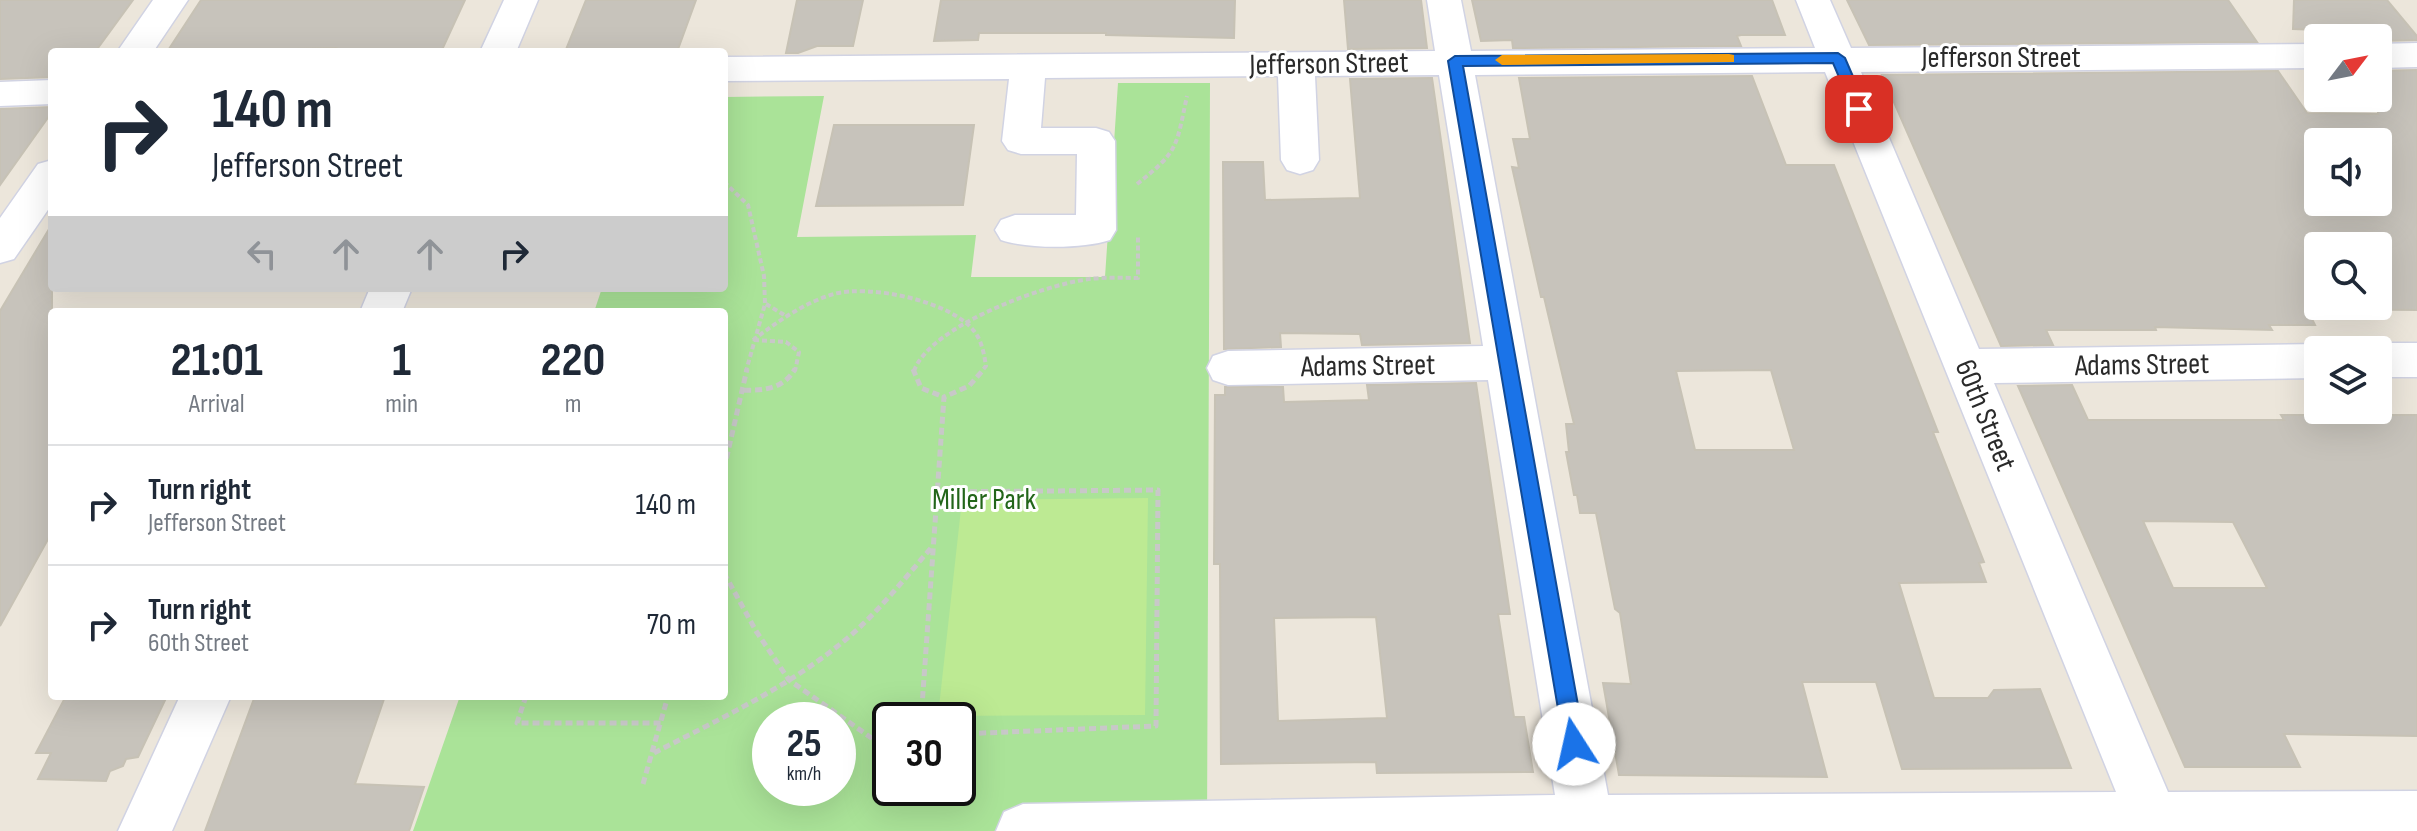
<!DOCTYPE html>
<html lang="en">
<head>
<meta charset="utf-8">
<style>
	body { margin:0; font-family:"Sofia Sans Condensed",sans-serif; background:#f6f6f7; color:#1f2937; height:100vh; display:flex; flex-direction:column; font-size:30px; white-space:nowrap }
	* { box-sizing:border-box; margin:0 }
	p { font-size:26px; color:#747a83 }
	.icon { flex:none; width:44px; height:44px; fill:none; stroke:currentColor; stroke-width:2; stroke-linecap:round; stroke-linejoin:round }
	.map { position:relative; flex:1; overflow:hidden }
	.side { position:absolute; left:48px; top:308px; width:680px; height:392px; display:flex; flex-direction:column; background:#fff; border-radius:8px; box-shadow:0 8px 32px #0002 }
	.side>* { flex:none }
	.banner { position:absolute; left:48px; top:48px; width:680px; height:244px; border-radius:8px; box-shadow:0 8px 32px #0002; background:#fff; color:#1f2937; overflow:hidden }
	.needle { width:52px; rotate:58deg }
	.controls { position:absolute; left:2304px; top:24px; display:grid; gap:16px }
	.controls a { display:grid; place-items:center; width:88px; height:88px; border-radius:8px; background:#fff; box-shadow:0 8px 32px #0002; font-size:40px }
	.speed { position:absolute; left:752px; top:702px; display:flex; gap:16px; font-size:40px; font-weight:700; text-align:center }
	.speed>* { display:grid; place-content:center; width:104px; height:104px; border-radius:50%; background:#fff; box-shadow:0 8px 32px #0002; line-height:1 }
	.speed small { font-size:20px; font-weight:400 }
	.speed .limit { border:4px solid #111; border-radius:12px; background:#fff; color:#111 }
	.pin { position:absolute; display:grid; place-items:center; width:68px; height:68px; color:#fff; margin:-34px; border-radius:16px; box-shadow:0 4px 12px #0006 }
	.me { position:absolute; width:88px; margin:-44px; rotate:350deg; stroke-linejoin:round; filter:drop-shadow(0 0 6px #0008) }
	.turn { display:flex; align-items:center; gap:28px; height:168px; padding:0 32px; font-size:36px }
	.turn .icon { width:104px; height:104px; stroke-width:2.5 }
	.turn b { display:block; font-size:56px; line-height:68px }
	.lanes { display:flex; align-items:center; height:76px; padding:0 32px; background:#0003; justify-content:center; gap:40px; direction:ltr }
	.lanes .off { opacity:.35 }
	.eta { display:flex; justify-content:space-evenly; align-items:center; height:136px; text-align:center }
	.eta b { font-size:48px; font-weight:700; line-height:56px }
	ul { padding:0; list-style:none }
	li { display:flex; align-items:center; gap:24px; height:120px; padding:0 32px; border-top:2px solid #e0e1e3 }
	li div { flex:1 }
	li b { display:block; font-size:30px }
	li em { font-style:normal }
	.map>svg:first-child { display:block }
	.green { fill:#aae398; fill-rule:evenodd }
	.pitch { fill:#bdea93 }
	.building { fill:#c7c3bb; stroke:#c7c2b5; stroke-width:2; fill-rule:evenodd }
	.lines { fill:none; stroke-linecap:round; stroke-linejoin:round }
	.minor-casing { stroke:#d1d3e3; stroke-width:3 }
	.path-far1 { stroke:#c8c8c8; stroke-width:4; stroke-dasharray:5 3; stroke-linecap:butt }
	.path { stroke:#c8c8c8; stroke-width:5; stroke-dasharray:7 4; stroke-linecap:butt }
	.minor { fill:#fff; fill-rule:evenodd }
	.route { fill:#1a73e8; stroke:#114b97; stroke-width:2 }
	.slow { fill:#f59e0b }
	.labels { text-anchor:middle; stroke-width:6; stroke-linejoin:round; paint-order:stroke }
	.street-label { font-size:30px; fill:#2a2a2a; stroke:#fff }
	.park-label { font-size:30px; fill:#23661a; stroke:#fff }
</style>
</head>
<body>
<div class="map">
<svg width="2417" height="831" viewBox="0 0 2417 831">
	<rect width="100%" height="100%" fill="#ece6db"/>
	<path class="green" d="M 1118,83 L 1210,83 L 1207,831 L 413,831 L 460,696 L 724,696 L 724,312 L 594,312 L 602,288 L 724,288 L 724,97 L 824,96 L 797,237 L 976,235 L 971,277 L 1105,277 ZM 770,720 L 838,720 L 838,788 L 770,788 ZM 890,720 L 958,720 L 958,788 L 890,788 Z"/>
	<path class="pitch" d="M 1148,498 L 1145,715 L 938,716 L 962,500 Z"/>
	<path class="building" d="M 0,0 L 133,0 L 95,52 L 52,52 L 52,77 L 0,79 Z
		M 201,0 L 465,0 L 441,52 L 334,52 L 336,48 L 167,52 Z
		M 586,0 L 696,0 L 677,52 L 565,52 Z
		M 797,0 L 863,0 L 853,46 L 817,46 L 798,53 L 786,53 Z
		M 941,0 L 1235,0 L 1234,38 L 1106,35 L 1106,33 L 979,33 L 978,40 L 934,41 Z
		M 1344,0 L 1421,0 L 1427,48 L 1348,49 Z
		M 1472,0 L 1772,0 L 1785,35 L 1741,35 L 1737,36 L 1741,46 L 1513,48 L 1512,40 L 1481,41 Z
		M 1847,0 L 2228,0 L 2257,42 L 1869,45 Z
		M 2294,0 L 2387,0 L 2417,36 L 2417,40 L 2378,41 L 2378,32 L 2293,29 Z
		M 2417,70 L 2417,310 L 2307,309 L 2315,325 L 2269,325 L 2272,330 L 2155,327 L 2156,330 L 2046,330 L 2053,345 L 2001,346 L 1882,75 L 2278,71 L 2307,113 L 2378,114 L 2378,71 ZM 2318,142 L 2378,142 L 2378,202 L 2318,202 ZM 2318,246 L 2378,246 L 2378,306 L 2318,306 Z
		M 1752,76 L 1786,165 L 1834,165 L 1938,432 L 1933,432 L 1984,562 L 1979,563 L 1986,582 L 1899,583 L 1934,698 L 1988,698 L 1994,690 L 2040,689 L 2071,768 L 1902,769 L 1876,682 L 1802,682 L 1827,777 L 1619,775 L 1603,683 L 1631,684 L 1620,613 L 1615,609 L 1596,513 L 1580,513 L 1577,495 L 1574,495 L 1566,452 L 1569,452 L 1566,424 L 1574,424 L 1544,297 L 1541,297 L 1512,167 L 1519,168 L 1513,139 L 1530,139 L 1519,78 ZM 1771,370 L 1794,450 L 1695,450 L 1676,371 Z
		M 1432,78 L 1470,343 L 1362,345 L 1360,334 L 1280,333 L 1281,347 L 1224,349 L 1223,162 L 1263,162 L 1265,200 L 1360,198 L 1350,79 Z
		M 52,107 L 52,112 L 0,185 L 0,109 Z
		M 834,125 L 974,125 L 963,205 L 816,206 Z
		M 52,224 L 52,532 L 0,626 L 0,311 Z
		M 1476,383 L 1510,614 L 1498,614 L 1514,717 L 1524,717 L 1533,772 L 1377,773 L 1376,762 L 1221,764 L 1220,564 L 1214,564 L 1215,395 L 1225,395 L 1225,387 L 1283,387 L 1284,402 L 1369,400 L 1367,385 ZM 1376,617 L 1387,718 L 1278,721 L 1274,618 Z
		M 2072,385 L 2088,420 L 2284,420 L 2281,415 L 2417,415 L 2417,736 L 2284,734 L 2300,767 L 2185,767 L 2018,386 ZM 2143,521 L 2233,522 L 2267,588 L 2173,588 Z
		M 66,696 L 167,696 L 138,757 L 126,759 L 123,766 L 110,771 L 106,781 L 38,779 L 51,753 L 36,753 Z
		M 255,696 L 385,696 L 355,784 L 424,787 L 409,831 L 205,831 Z"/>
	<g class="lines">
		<g class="minor-casing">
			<path id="minor" d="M 153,0 L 188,0 L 153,52 L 117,52 Z
				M 504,0 L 538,0 L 516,52 L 480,52 Z
				M 1427,0 L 1461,0 L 1471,51 L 1815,48 L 1796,0 L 1830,0 L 1851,48 L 2318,44 L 2318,68 L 1861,72 L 1979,349 L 2318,344 L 2333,349 L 2318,350 L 2318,378 L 1994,383 L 2168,792 L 2417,791 L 2417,831 L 996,831 L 1004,812 L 1023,804 L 1555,795 L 1488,380 L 1228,385 L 1213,380 L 1207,368 L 1213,356 L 1228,351 L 1483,346 L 1439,75 L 1315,76 L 1319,160 L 1313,170 L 1300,174 L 1287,170 L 1281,160 L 1278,76 L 1045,78 L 1041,128 L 1096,128 L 1109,132 L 1115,141 L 1116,230 L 1110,240 C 1083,249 1028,249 1001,240 L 995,230 L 1001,220 L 1015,215 L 1076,215 L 1077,154 L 1021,154 L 1008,150 L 1002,141 L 1009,79 L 724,81 L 724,57 L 1435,51 ZM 1825,72 L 2116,792 L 1608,795 L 1475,75 Z
				M 2417,43 L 2417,67 L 2378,68 L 2378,44 Z
				M 52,80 L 52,104 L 0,106 L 0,82 Z
				M 52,160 L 52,204 L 14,259 L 0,263 L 0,218 L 38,164 Z
				M 370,288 L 412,288 L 402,312 L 360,312 Z
				M 2378,343 L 2417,343 L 2417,377 L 2378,377 L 2378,350 L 2362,350 Z
				M 180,696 L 231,696 L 172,831 L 118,831 Z"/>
		</g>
		<path class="path-far1" d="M 724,182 L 748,205 L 764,276 L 765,304 L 746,371
			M 1137,184 C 1179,151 1176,147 1187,96
			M 766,304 L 786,316
			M 753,340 C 777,322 805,302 834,294 C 869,284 951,301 974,331 C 982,341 984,354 986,366 L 982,371
			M 754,340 L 786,342 L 799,352 L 795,371
			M 914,371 C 930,326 1043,285 1089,279 C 1105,277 1122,278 1138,278 L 1138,236"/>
		<path class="path" d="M 913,369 L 921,388 L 944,397
			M 744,390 C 765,391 784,388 795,369
			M 724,469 L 747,369
			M 937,492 L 1158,490 L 1156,726 L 958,734
			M 724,573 L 756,631 L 789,680 L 890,751
			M 526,696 L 517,723 L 661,723
			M 921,720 L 944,397 L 969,386 L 984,369
			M 654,753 C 719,719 787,688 844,641 C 877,614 904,579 932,547
			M 643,784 L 668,696"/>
		<use href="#minor" class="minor"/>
	</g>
	<path class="route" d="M 1838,53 L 1845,58 L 1867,109 L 1865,112 L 1854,112 L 1833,63 L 1463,66 L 1585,744 L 1582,752 L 1574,755 L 1567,752 L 1564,744 L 1448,61 L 1455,56 Z"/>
	<path class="slow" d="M 1729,54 L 1734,55 L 1734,62 L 1502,65 L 1495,60 L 1502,55 Z"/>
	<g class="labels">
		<g class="street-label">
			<text x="2001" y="67">Jefferson Street</text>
			<text transform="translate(1329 63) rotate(-1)" y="10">Jefferson Street</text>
			<text transform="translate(2142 364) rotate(-1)" y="10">Adams Street</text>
			<text transform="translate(1368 365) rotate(-1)" y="10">Adams Street</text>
			<text transform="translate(1986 415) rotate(68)" y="10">60th Street</text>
		</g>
		<g class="park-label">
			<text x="984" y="509">Miller Park</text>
		</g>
	</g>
</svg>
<div class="controls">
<a><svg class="needle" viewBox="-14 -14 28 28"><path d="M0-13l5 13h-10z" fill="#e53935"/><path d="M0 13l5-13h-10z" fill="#747a83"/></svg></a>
<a><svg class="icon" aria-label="sound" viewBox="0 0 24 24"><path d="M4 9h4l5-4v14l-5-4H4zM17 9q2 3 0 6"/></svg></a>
<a><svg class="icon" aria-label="search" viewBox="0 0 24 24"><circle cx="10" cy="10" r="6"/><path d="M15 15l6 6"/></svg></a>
<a><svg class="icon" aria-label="layers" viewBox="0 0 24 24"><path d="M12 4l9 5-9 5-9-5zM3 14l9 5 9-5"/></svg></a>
</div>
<div class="speed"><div>25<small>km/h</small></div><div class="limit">30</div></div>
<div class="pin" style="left:1859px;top:109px;background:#d93025"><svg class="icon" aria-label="arrive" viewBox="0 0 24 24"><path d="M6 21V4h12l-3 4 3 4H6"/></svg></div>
<svg class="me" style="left:1574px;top:744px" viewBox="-20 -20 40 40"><circle r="19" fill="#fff"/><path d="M0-13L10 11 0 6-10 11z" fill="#1a73e8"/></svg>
<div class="banner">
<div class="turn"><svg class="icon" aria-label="right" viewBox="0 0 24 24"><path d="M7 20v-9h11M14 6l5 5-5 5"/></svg><div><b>140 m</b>Jefferson Street</div></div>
<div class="lanes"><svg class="icon off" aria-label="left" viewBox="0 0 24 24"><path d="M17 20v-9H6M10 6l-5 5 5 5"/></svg><svg class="icon off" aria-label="ahead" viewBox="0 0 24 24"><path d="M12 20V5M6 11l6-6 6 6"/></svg><svg class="icon off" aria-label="ahead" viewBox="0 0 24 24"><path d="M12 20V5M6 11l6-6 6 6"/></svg><svg class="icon" aria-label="right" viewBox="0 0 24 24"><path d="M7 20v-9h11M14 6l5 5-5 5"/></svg></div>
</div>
<section class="side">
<div class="eta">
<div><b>21:01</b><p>Arrival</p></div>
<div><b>1</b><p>min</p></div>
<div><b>220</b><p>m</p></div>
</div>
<ul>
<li><svg class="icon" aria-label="right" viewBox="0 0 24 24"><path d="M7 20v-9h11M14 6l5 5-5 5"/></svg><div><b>Turn right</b><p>Jefferson Street</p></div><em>140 m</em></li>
<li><svg class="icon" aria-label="right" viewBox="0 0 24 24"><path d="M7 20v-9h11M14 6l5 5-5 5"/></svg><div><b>Turn right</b><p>60th Street</p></div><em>70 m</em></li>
</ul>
</section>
</div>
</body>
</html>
